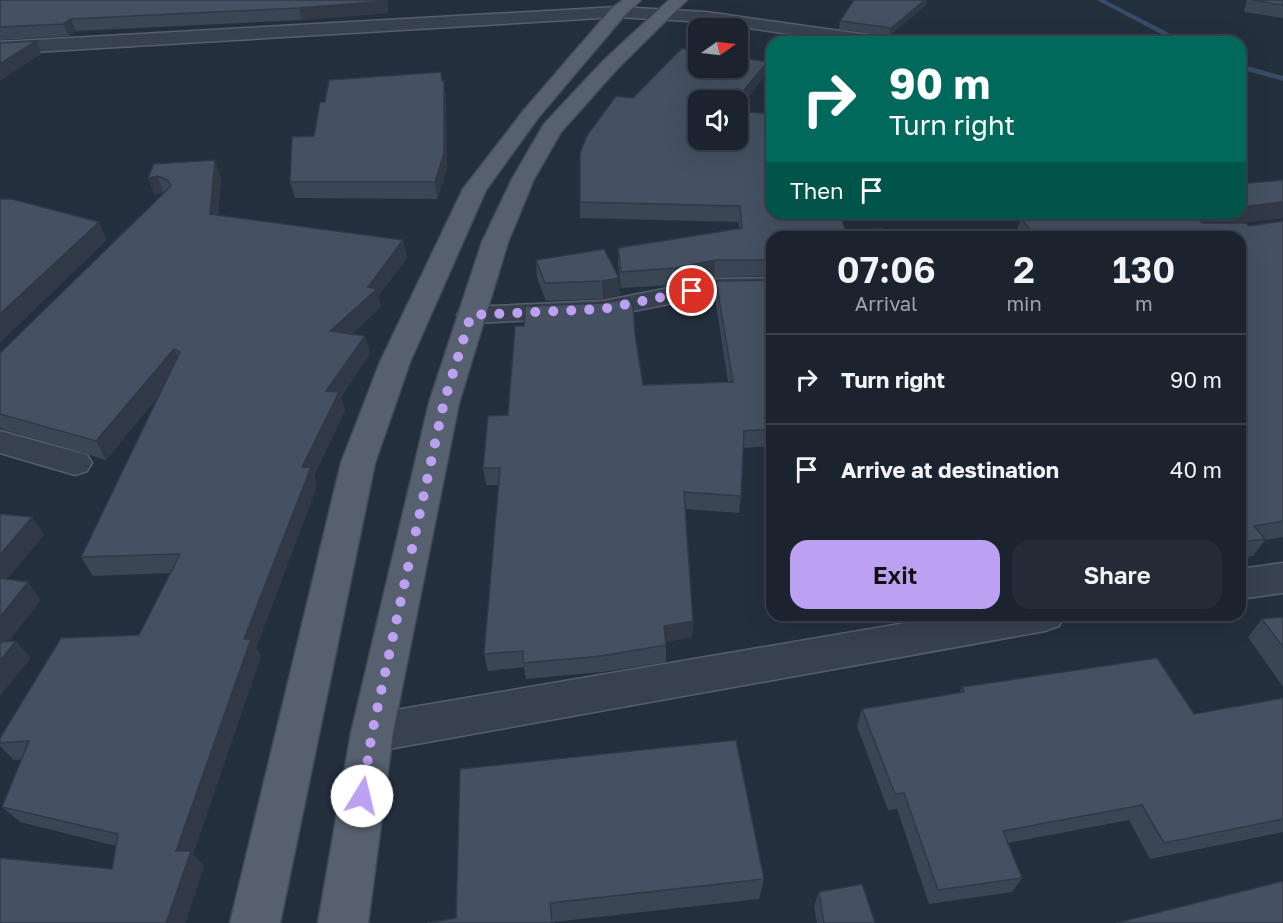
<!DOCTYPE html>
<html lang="en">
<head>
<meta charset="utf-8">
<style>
	body { margin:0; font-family:"Golos Text",sans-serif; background:#242b36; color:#f1f3f6; height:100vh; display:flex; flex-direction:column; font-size:22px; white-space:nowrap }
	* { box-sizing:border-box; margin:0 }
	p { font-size:20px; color:#a0a4aa }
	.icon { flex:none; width:33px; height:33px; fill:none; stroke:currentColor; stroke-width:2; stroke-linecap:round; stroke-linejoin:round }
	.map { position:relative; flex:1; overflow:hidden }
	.details { position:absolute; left:766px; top:231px; width:480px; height:390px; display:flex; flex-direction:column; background:#1b232e; border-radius:18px; box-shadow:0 6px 24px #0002,0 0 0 2px #39404a }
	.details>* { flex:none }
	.guide { position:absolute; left:766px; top:36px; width:480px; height:183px; border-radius:18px; box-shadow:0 6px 24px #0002,0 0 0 2px #39404a; background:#00695c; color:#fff; overflow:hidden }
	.needle { width:39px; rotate:76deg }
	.buttons { position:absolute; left:688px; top:18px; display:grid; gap:12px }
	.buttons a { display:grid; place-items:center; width:60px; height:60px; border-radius:12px; background:#1b232e; box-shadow:0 6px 24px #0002,0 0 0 2px #39404a; font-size:30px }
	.pin { position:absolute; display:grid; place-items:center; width:51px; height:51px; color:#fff; margin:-26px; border:3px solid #fff; border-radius:50%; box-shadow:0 2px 6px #0007 }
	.me { position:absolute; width:66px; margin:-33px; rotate:9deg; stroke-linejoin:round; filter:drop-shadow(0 0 4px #0008) }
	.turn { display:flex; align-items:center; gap:21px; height:126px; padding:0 24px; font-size:27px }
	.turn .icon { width:78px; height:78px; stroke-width:2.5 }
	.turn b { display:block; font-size:42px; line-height:51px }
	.then { display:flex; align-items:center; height:57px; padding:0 24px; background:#0003; gap:12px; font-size:22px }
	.eta { display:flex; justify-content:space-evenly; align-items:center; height:102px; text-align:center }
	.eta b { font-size:36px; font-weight:600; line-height:42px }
	.button { display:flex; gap:12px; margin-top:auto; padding:12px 24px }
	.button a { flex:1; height:69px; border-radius:18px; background:#bca0f2; color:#111; font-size:24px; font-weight:600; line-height:69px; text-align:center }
	.button a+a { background:#242b36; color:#f1f3f6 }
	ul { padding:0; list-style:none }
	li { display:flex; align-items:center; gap:18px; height:90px; padding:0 24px; border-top:2px solid #39404a }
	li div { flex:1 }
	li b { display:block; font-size:22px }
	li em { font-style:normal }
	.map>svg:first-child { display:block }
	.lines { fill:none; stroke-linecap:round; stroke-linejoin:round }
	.stream { fill:#394c67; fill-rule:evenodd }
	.minor-casing { stroke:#565f6c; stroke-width:3 }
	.major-casing { stroke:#414a57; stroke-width:3 }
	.minor { fill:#38414e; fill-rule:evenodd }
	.major { fill:#56606e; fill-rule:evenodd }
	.wall { fill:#3b4654 }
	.shaded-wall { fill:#303945 }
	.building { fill:#455162; stroke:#303945; stroke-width:1.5 }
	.route { stroke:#bca0f2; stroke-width:10; stroke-dasharray:0 18 }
</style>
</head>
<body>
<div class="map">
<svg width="1283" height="923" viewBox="0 0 1283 923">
	<rect width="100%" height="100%" fill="#242f3e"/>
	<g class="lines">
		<path class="stream" d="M 1097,0 L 1105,0 L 1186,42 L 1176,42 Z
			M 1240,64 L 1283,76 L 1283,81 L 1240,69 Z"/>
		<g class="minor-casing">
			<path id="minor" d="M 618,7 L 706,12 L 883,37 L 889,38 L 892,42 L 845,42 L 706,22 L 618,17 L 0,54 L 0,42 Z
				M 772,278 L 772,294 L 714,295 L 603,317 L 471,323 L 461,321 L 457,315 L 461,309 L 471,307 L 603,301 L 714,279 Z
				M 0,431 L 87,455 L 92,463 L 87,471 L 75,475 L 0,453 Z
				M 1283,563 L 1283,593 L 1240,599 L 1240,569 Z
				M 952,615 L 1064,615 L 1059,626 L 1045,631 L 372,752 L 357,747 L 351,733 L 357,719 L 372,714 Z"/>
		</g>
		<g class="major-casing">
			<path id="major" d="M 623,0 L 641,0 L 624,16 L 538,118 L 486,190 L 410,362 L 375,463 L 280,923 L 230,923 L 341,463 L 380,362 L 463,189 L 524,110 L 612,8 Z
				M 669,0 L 687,0 L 618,68 L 561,132 L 534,179 L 508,242 L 459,403 L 393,733 L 368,923 L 318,923 L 351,733 L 429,403 L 482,242 L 512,179 L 544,124 L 604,60 Z"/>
		</g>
		<use href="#minor" class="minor"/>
		<use href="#major" class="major"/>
	</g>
	<path class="wall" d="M 0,0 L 387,0 L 388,13 L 302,20 L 76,31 L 69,36 L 0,40 Z
		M 854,0 L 927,0 L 926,5 L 889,36 L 839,29 L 840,21 Z
		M 1247,0 L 1283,0 L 1283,18 L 1244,12 Z
		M 441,72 L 446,96 L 447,169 L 437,199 L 295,198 L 290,182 L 314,136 L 325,102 Z
		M 765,76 L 699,100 L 772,237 L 772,276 L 714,277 L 674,285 L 621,288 L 618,264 L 618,248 L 739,228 L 739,222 L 580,218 L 580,202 L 633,98 Z
		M 154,164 L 221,177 L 218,215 L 403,240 L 407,258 L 378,296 L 381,307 L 352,334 L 365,336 L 370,354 L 341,397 L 345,410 L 314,476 L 317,486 L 256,648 L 261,656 L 193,854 L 204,866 L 185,923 L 0,923 L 112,869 L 116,846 L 20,822 L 2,807 L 22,759 L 14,760 L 0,746 L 0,738 L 139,635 L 170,573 L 93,576 L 81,557 L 158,396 L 106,460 L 2,429 L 0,427 L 0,353 L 164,193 L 155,195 L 148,178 Z
		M 1283,180 L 1283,218 L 1241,223 L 1249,226 L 1283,221 L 1283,537 L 1265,540 L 1253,556 L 1240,558 L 1240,237 L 1017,237 L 1015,235 L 1021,219 L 1099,213 L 1240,213 Z
		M 536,260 L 619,278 L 620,295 L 603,299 L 546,301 L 537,278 Z
		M 772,280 L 772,446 L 743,448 L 741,496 L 739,513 L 685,509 L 693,621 L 692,637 L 666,642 L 666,662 L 602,672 L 526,679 L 524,667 L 488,671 L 484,654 L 499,485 L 486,485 L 483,468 L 508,415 L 635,334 L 643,385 L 728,382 L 715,297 L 716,281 Z
		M 1283,617 L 1283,687 L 1248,637 L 1262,619 Z
		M 962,687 L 1194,714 L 1283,698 L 1283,832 L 1150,859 L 1129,820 L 1008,843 L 1022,878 L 1012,892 L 929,904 L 897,809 L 888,810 L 857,726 L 862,709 L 959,693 Z
		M 460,769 L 764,879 L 759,899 L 554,922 L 554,923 L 427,923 L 456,918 Z
		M 819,892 L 875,923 L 817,923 L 814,906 Z"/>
	<path class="shaded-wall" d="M 387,0 L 388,13 L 302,20 L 299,8 Z
		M 925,0 L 927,0 L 926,5 L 889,36 L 891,28 Z
		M 71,19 L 76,31 L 69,36 L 63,24 Z
		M 36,41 L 41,54 L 0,81 L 0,64 Z
		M 767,62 L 765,76 L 738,111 L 738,100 L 736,100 Z
		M 441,72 L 446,96 L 447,169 L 437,199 L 435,182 L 442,81 Z
		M 215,160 L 221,177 L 217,232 L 210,214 Z
		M 157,176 L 164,193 L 155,195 L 148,178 Z
		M 1283,202 L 1283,218 L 1206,227 L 1200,221 L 1204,214 L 1207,213 L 1240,213 L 1240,207 Z
		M 99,222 L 107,240 L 0,343 L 0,314 Z
		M 403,240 L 407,258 L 378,296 L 381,307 L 335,350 L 330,331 L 368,287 Z
		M 715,260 L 714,277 L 674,285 L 675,268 Z
		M 619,278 L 620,295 L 603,299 L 602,281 Z
		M 365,336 L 370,354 L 341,397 L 345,410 L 314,476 L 317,486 L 256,648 L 261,656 L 193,854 L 204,866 L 185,923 L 166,923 L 176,851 L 244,639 L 302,467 L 326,391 Z
		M 174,349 L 183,367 L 106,460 L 96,441 Z
		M 32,517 L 44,535 L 0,588 L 0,555 Z
		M 28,582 L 41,600 L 0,653 L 0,617 Z
		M 693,621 L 692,637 L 663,643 L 664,626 Z
		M 16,641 L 31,658 L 0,696 L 0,661 Z"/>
	<path class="building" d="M 0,0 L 386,0 L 386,1 L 299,8 L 71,19 L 63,24 L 0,27 Z
		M 854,0 L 925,0 L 891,28 L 840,21 Z
		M 1252,0 L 1283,0 L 1283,5 Z
		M 908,37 L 942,42 L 905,42 Z
		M 36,41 L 0,64 L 0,43 Z
		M 682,48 L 699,51 L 699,68 L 738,68 L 738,57 L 767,62 L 736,100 L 699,100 L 699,140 L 738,140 L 738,111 L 772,114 L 772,213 L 839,213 L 846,231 L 882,228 L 887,237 L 772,237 L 772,260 L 715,260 L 675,268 L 621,272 L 618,248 L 742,228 L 740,206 L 580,202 L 580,154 L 586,137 L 616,96 L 633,98 Z
		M 441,72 L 442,81 L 444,81 L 444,153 L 435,182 L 290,182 L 292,137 L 314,136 L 320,102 L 325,102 L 329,80 Z
		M 215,160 L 210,214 L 403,240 L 368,287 L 377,289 L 330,331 L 365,336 L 326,391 L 339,392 L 302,467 L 311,467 L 244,639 L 251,639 L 176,851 L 191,851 L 166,923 L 0,923 L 0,858 L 112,869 L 118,834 L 2,807 L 29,741 L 0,743 L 0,738 L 61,638 L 139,635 L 180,554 L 81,557 L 180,352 L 174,349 L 96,441 L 0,414 L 0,353 L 166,191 L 171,185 L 166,179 L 157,176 L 148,178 L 154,164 Z
		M 1283,180 L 1283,202 L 1240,207 L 1240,184 Z
		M 0,199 L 12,199 L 99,222 L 0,314 Z
		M 1106,213 L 1207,213 L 1204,214 L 1200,221 L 1202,223 L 1246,223 L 1249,226 L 1283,221 L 1283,521 L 1254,526 L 1265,539 L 1240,542 L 1240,237 L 1037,237 L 1021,219 Z
		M 604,249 L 619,278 L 602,281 L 545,283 L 536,260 Z
		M 772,280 L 772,429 L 744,431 L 741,496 L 684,492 L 693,621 L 664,626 L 666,645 L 601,656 L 523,663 L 523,651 L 484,654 L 500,468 L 483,468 L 488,416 L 508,415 L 515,326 L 524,326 L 525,306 L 603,303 L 629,298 L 633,306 L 635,334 L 643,385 L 733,382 L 716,281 Z
		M 0,514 L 32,517 L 0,555 Z
		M 0,578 L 28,582 L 0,617 Z
		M 1283,617 L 1283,647 L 1262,619 Z
		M 16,641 L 0,661 L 0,642 Z
		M 1157,658 L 1194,714 L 1283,698 L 1283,819 L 1164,843 L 1142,805 L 1003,831 L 1022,878 L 938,890 L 904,793 L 895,794 L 862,709 L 964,692 L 962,687 Z
		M 736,740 L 764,879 L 550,903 L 552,923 L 427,923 L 456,918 L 460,769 Z
		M 1283,881 L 1283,923 L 1116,923 Z
		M 862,884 L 875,923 L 824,923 L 819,892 Z"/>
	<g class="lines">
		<path class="route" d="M 362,796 L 372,733 L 444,402 L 471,315 L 603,309 L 692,291"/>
	</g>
</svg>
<div class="buttons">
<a><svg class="needle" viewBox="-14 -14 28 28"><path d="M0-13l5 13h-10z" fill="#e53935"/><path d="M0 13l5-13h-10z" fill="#a0a4aa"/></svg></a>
<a><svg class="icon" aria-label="sound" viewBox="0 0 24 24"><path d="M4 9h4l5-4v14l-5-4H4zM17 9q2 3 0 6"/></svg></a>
</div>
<div class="pin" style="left:692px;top:291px;background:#d93025"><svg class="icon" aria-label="arrive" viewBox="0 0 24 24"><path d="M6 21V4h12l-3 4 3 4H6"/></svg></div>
<svg class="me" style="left:362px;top:796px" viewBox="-20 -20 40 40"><circle r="19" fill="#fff"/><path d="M0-13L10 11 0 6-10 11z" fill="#bca0f2"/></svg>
<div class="guide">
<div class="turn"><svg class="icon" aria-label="right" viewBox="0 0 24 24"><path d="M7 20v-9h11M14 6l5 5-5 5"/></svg><div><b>90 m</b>Turn right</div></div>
<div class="then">Then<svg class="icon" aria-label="arrive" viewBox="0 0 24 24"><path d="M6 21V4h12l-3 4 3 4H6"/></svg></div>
</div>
<section class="details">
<div class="eta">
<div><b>07:06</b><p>Arrival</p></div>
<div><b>2</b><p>min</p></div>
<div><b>130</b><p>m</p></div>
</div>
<ul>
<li><svg class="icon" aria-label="right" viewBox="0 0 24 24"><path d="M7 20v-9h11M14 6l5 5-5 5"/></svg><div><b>Turn right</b></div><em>90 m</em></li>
<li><svg class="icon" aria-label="arrive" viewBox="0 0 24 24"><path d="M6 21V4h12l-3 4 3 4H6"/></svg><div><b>Arrive at destination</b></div><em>40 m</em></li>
</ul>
<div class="button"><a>Exit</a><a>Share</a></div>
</section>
</div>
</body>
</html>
